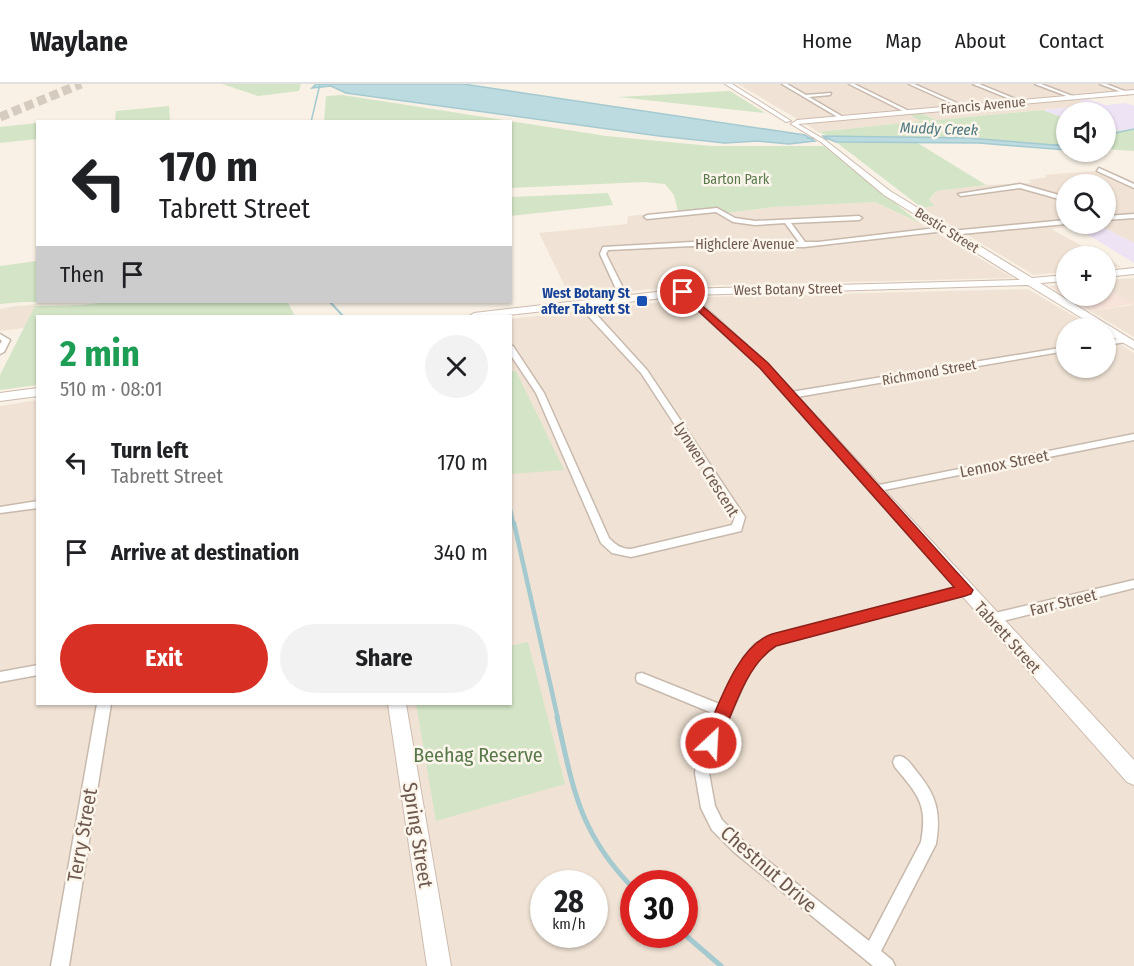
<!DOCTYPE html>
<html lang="en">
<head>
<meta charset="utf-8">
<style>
	body { margin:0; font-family:"Fira Sans Condensed",sans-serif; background:#f2f2f2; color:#202124; height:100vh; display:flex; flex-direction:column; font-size:22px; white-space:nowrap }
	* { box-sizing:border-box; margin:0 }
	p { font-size:20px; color:#757577 }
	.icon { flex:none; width:33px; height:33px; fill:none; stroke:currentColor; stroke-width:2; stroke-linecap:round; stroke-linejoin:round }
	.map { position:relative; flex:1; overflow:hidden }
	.drawer { position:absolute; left:36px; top:231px; width:476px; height:390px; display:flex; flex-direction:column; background:#fff; border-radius:0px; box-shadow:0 2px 4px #0004 }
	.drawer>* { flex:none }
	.banner { position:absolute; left:36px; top:36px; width:476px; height:183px; border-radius:0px; box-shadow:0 2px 4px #0004; background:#fff; color:#202124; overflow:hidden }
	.tools { position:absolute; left:1056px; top:18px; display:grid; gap:12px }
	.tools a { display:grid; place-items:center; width:60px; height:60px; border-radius:50%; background:#fff; box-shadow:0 2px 4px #0004; font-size:30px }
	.speed { position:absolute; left:530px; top:786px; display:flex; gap:12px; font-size:30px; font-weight:700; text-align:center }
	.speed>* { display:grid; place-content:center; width:78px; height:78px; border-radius:50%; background:#fff; box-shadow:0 2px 4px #0004; line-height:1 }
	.speed small { font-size:15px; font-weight:400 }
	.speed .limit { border:9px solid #d22; background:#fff; color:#111 }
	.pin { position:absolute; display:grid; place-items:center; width:51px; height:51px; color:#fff; margin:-26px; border:3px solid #fff; border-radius:50%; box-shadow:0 2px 6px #0007 }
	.me { position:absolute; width:66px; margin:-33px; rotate:25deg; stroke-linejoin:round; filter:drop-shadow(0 0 4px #0008) }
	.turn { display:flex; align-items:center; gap:21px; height:126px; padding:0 24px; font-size:27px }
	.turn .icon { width:78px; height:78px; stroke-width:2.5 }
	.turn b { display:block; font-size:42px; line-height:51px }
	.then { display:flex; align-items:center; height:57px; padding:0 24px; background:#0003; gap:12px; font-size:22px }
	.round { display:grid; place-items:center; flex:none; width:63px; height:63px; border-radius:32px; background:#f2f2f2 }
	.summary { display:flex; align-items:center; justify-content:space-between; height:102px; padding:0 24px }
	h1 { font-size:36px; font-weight:700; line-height:45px; color:#1e9e55 }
	.action { display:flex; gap:12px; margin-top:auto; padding:12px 24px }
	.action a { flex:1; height:69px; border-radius:36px; background:#d93025; color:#fff; font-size:24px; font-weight:700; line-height:69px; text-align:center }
	.action a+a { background:#f2f2f2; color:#202124 }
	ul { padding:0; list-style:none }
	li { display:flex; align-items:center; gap:18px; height:90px; padding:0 24px }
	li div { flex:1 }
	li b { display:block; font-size:22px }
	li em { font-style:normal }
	header { display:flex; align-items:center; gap:36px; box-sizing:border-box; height:84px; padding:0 30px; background:#fff; border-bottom:2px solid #e0e0e0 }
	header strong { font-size:28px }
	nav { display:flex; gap:33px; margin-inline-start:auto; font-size:21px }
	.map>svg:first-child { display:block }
	.residential { fill:#f0e3d5; fill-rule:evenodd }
	.commercial { fill:#f8e3da }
	.education { fill:#eee2f5 }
	.green { fill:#d3e5c6 }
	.water { fill:#bcdbe0; stroke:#a4cad0; stroke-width:1.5 }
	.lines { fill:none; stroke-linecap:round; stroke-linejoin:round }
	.stream-far4 { stroke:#a4cad0; stroke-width:1.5 }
	.stream-far3 { stroke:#a4cad0; stroke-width:2 }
	.stream-far2 { stroke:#a4cad0; stroke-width:3 }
	.stream-far1 { stroke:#a4cad0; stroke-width:4.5 }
	.stream { stroke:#a4cad0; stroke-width:5 }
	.highway-tunnel { stroke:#d6cbbf; stroke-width:9; stroke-dasharray:9 4.5; stroke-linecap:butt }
	.street-casing { stroke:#c8b9ad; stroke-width:3 }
	.secondary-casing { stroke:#cdbbae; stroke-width:2 }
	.street { fill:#fff; fill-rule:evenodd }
	.secondary { fill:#fff; fill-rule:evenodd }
	.route { fill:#d93025; stroke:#8d1f18; stroke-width:1.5 }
	.transit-dot { fill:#1a4fb4; stroke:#fcf5eb; stroke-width:2 }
	.labels { text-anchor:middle; stroke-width:5; stroke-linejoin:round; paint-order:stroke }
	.far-street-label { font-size:14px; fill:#6e594e; stroke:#fcf5eb }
	.far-park-label { font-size:14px; fill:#58794b; stroke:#fcf5eb }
	.far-transit-label { font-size:14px; font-weight:bold; fill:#164399; stroke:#fcf5eb; text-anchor:end }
	.far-water-label { font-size:15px; font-style:italic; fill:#4b777f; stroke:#fcf5eb }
	.street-label { font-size:16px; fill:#6e594e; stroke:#fcf5eb }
	.near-park-label { font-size:20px; fill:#58794b; stroke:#fcf5eb }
	.near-street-label { font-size:20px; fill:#6e594e; stroke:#fcf5eb }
</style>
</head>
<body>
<header>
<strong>Waylane</strong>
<nav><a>Home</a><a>Map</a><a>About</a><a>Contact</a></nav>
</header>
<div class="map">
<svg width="1134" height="882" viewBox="0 0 1134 882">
	<rect width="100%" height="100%" fill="#f9f1e5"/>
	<path class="residential" d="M 738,0 L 1134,0 L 1134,7 L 799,36 Z
		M 1074,14 L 1093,21 L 936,36 L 920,29 Z
		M 908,30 L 923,37 L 818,48 L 806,40 Z
		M 1107,86 L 1134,98 L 1134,159 L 1097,140 L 1051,145 L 1084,163 L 1090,162 L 1121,183 L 1106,184 L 1106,172 L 1066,172 L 1066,188 L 1034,191 L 922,124 L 935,122 L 929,117 L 936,107 L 986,101 L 1031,99 L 1029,96 L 1047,93 L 1044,91 ZM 1066,100 L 1106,100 L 1106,140 L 1066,140 Z
		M 875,118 L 920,139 L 1013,194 L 683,202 L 570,213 L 539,149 L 627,140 L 628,132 L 678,127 L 719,124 L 728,129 L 773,123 Z
		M 1134,194 L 1134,253 L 1090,227 L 1133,221 L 1106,204 L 1106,196 Z
		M 1028,205 L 1094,244 L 1066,244 L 1066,284 L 1106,284 L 1106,251 L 1134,269 L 1134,882 L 0,882 L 0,322 L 37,316 L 38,620 L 510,620 L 510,235 L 707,213 ZM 543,800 L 594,800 L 594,850 L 543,850 ZM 633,800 L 684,800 L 684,850 L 633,850 Z
		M 37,220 L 24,244 L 0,247 L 0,225 Z"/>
	<path class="commercial" d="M 1066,201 L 1066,212 L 1106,212 L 1106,204 L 1134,220 L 1090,227 L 1049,202 Z"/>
	<path class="education" d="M 1074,14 L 1084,14 L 1106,21 L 1126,19 L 1134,22 L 1134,45 L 1106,48 L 1106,28 L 1066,28 L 1066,35 L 1043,26 L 1091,21 Z
		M 1097,140 L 1134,159 L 1134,179 L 1074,142 Z"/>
	<path class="green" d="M 222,0 L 301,0 L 299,7 L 258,12 Z
		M 730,7 L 765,29 L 618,13 Z
		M 342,11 L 606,52 L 711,62 L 824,62 L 920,139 L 875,118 L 773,123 L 728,129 L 719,124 L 678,127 L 674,111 L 665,100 L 644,98 L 510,104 L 510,38 L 324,38 L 326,12 Z
		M 169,22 L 170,37 L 115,37 L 116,27 Z
		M 1043,26 L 1066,35 L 1066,62 L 967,54 L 829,52 L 818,48 L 921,37 L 908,30 L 920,29 L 936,36 Z
		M 37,39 L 37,55 L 0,59 L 0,43 Z
		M 1134,45 L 1134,67 L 1106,65 L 1106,48 Z
		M 836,58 L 916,58 L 986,101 L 936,107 L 929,116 L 935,122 L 922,124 Z
		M 608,109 L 613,121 L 510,132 L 510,113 Z
		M 37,177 L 38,218 L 85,218 L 23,218 L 0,220 L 0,182 Z
		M 107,218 L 295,218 L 288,219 L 295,232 L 38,232 L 37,301 L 0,306 L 0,291 L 35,222 L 0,224 C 36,220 71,224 107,218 Z
		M 516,287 L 564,386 L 510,390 L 510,288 Z
		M 528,558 L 565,700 L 436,737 L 416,620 L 510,620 L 510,562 Z"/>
	<path class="water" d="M 316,0 L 463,0 L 805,51 L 815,57 L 789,60 L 757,57 L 725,59 L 659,52 L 346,9 L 331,2 L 312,4 Z
		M 822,52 L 968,54 L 1066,62 L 1066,66 L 979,59 L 836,58 Z"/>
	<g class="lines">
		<path class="stream-far4" d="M 311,38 L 320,0
			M 1106,51 L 1134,45
			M 807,54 L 829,55
			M 1052,61 L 1066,60"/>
		<path class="stream-far3" d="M 330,218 L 343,232"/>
		<path class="stream-far2" d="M 510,422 L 514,440"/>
		<path class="stream-far1" d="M 514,439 L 558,635"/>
		<path class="stream" d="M 557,633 C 573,704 579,749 633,804
			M 684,850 L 721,882"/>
		<path class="highway-tunnel" d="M 0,33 L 81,0"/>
		<g class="street-casing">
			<path id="street" d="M 782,0 L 787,0 L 806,11 L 831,9 L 830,11 L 809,13 L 845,34 L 841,35 Z
				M 849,0 L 854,0 L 911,28 L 907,29 Z
				M 909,0 L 914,0 L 966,23 L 962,24 Z
				M 973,0 L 979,0 L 1023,18 L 1020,19 Z
				M 1035,0 L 1041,0 L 1075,13 L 1072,14 Z
				M 1100,0 L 1106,0 L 1130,9 L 1127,10 Z
				M 1099,84 L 1134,100 L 1134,104 L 1097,87 Z
				M 1020,100 L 1066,113 L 1066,117 L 1020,104 L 961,112 L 958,110 Z
				M 717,124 L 735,134 L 755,137 L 859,132 L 862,134 L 859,136 L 791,139 L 805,158 L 818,158 L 945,143 L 948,145 L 945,147 L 804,163 L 692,162 L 608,166 L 606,170 L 624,206 L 635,214 L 628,216 L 617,207 L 600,170 L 603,163 L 692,158 L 799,158 L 785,139 L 755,141 L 733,138 L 716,128 L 647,135 L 644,133 L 647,131 Z
				M 1134,130 L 1134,134 L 1106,136 L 1106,132 Z
				M 1066,136 L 1066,140 L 951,151 L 948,149 L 951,147 Z
				M 579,218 L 585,218 L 647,286 L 745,433 L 741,447 L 631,473 L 612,469 L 601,459 L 536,309 L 510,270 L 510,262 L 513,262 L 544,309 L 609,454 C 616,461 621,465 631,465 L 732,441 L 735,433 L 641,289 L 579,222 Z
				M 0,250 L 10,256 L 4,268 L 0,270 L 0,260 L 2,257 L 0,255 Z
				M 1123,254 L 1126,254 L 1126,258 L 1106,261 L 1106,257 Z
				M 1066,263 L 1066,267 L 791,314 L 787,311 L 791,308 Z
				M 1134,350 L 1134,356 L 874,408 L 869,405 L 874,402 Z
				M 38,417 L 38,424 L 0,429 L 0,423 Z
				M 1134,496 L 1134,504 L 991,540 L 987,538 L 985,535 L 987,532 L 991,530 Z
				M 965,502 L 969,503 L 971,506 L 969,509 L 775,561 L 763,568 L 753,580 L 711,674 L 709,689 L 715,722 L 722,736 L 744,758 L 869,857 L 921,758 C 928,720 918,711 895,683 L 893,678 L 895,673 L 900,672 C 908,674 912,682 917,688 C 937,712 941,729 936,760 L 881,867 L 892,876 L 895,882 L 873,882 L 734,768 L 712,746 L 701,724 L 695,689 L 697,674 L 717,631 L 637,598 L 636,594 L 637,590 L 642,589 L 722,621 L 744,573 L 755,560 L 768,554 Z
				M 38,581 L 38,591 L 0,598 L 0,588 Z
				M 97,620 L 111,620 L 69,882 L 51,882 Z"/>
		</g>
		<g class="secondary-casing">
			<path id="secondary" d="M 725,0 L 732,0 L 791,37 L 786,38 Z
				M 1134,6 L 1134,10 L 798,40 L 825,56 L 890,107 L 1032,194 L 1066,191 L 1066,197 L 1040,199 L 1134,257 L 1134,265 L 1106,249 L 1106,244 L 1098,244 L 1028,201 L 692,211 L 768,280 L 1134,676 L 1134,701 L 1127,698 L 760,284 L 682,212 L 498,232 L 469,232 L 474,229 L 683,205 L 1020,196 L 884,111 L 821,58 L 791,40 L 797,36 Z
				M 1134,184 L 1134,190 L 1106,193 L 1106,187 Z
				M 38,304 L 38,312 L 0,317 L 0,309 Z
				M 388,620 L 406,620 L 451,882 L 427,882 Z"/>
		</g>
		<use href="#street" class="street"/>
		<use href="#secondary" class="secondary"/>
	</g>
	<path class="route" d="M 683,205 L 768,279 L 973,506 L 971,510 L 965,512 L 776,562 C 745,581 732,632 717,665 L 711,667 L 704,665 L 702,659 C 717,626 736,562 772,550 L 954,503 L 760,284 L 680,210 L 679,208 Z"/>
	<rect class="transit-dot" x="636" y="211" width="12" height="12" rx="3"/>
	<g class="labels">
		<g class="far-street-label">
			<text transform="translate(983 21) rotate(-5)" y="5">Francis Avenue</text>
			<text transform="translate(947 146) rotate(32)" y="5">Bestic Street</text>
			<text x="745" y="165">Highclere Avenue</text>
			<text transform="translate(788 205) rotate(-1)" y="5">West Botany Street</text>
			<text transform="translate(929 288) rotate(-10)" y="5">Richmond Street</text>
		</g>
		<g class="far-park-label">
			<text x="736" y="100">Barton Park</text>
		</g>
		<g class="far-transit-label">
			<text x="630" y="214">West Botany St<tspan x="630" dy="16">after Tabrett St</tspan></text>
		</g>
		<g class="far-water-label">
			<text transform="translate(939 45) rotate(2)" y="5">Muddy Creek</text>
		</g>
		<g class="street-label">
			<text transform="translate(1004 379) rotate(-11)" y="6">Lennox Street</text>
			<text transform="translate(707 385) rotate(58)" y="6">Lynwen Crescent</text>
			<text transform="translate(1063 518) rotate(-14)" y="6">Farr Street</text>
			<text transform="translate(1008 553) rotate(48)" y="6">Tabrett Street</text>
		</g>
		<g class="near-park-label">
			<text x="478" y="678">Beehag Reserve</text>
		</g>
		<g class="near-street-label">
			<text transform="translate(82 751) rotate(-80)" y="7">Terry Street</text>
			<text transform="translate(418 751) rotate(81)" y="7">Spring Street</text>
			<text transform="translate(769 785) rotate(41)" y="7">Chestnut Drive</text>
		</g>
	</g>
</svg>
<div class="tools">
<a><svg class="icon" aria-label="sound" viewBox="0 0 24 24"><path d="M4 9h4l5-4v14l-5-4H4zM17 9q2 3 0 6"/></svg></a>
<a><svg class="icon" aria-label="search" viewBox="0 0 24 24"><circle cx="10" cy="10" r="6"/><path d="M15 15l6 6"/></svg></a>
<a>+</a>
<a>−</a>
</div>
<div class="speed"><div>28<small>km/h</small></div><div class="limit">30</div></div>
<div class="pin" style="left:683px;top:208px;background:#d93025"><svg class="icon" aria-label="arrive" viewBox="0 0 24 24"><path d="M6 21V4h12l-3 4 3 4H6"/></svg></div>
<svg class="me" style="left:711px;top:659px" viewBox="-20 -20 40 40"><circle r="17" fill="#d93025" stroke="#fff" stroke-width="3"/><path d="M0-11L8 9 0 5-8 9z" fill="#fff"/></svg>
<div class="banner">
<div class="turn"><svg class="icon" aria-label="left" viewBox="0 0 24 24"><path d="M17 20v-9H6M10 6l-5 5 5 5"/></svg><div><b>170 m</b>Tabrett Street</div></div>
<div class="then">Then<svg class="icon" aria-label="arrive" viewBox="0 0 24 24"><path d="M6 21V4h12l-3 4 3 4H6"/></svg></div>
</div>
<section class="drawer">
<div class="summary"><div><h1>2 min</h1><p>510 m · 08:01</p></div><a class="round"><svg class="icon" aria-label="close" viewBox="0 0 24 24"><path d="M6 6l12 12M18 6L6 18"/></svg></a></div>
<ul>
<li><svg class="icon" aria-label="left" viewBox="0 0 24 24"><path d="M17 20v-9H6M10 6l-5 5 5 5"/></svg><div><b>Turn left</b><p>Tabrett Street</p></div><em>170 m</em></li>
<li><svg class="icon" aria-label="arrive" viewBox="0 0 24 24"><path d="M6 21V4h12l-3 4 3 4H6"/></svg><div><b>Arrive at destination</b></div><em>340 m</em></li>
</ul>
<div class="action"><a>Exit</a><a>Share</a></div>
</section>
</div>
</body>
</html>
